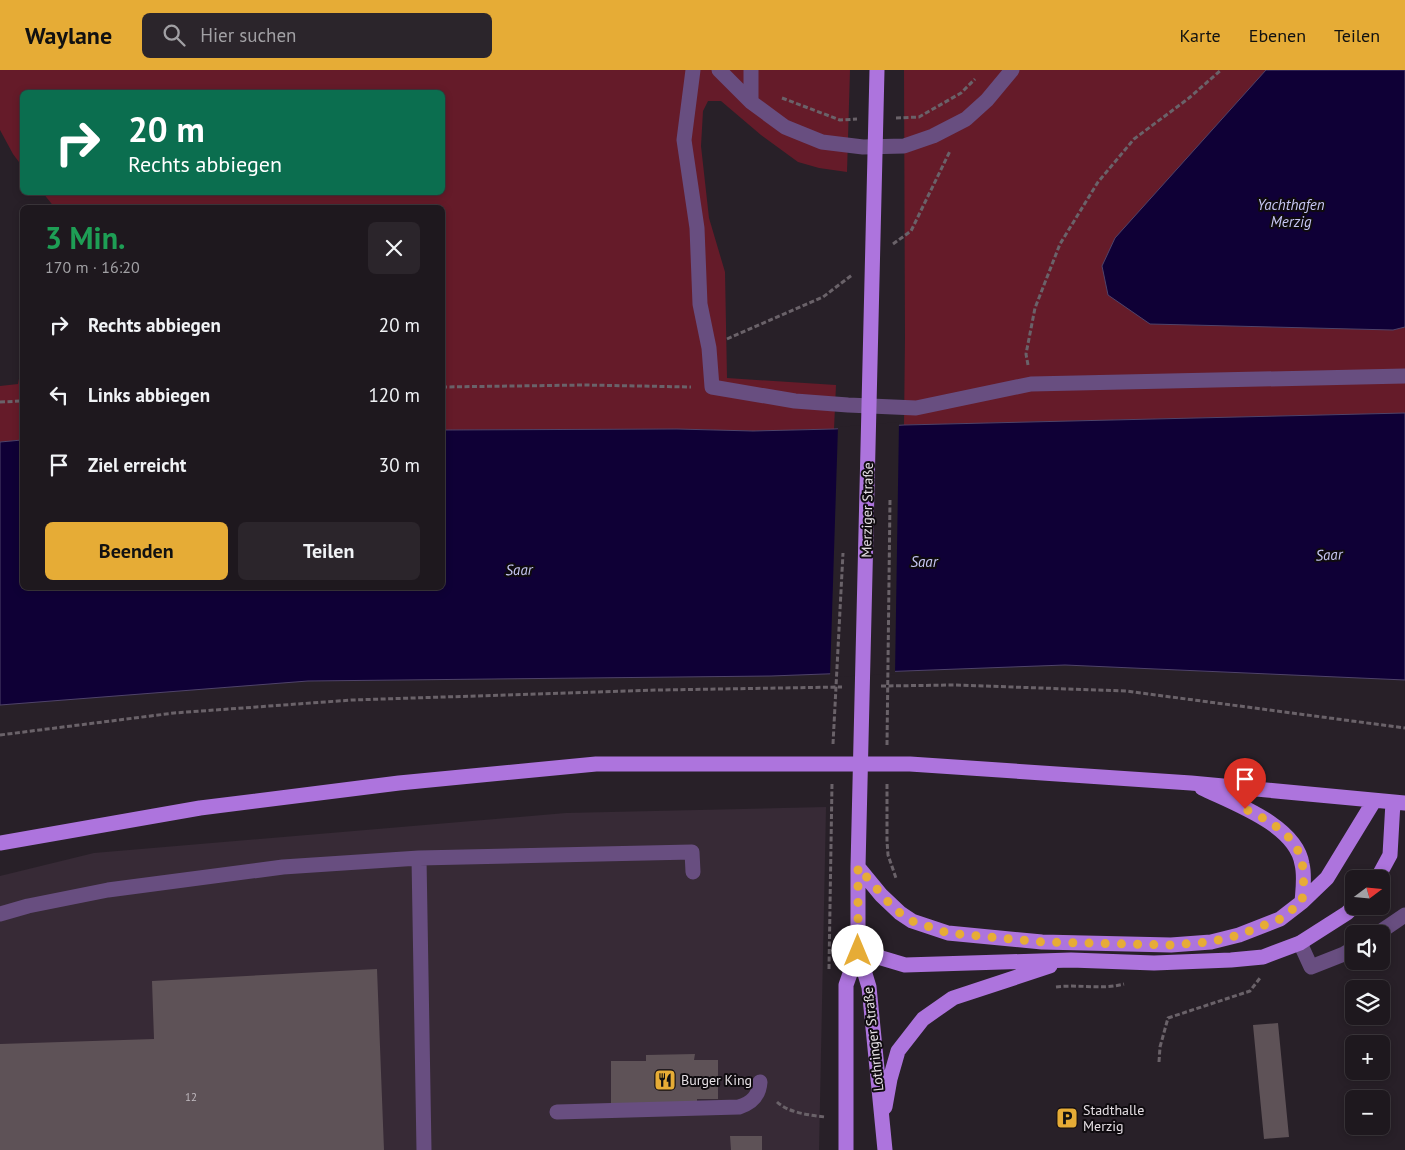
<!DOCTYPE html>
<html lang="de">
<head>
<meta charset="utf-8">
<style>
	body { margin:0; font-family:"PT Sans",sans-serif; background:#2b252b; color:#f1f3f6; height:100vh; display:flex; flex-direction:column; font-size:19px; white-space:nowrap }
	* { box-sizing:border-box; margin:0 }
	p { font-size:16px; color:#a1a0a4 }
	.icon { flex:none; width:28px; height:28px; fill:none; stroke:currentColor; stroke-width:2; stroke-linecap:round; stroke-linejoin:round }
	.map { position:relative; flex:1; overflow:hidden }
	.details { position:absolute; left:20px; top:135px; width:425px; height:385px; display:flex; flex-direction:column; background:#1e181e; border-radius:8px; box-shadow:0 2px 8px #0003,0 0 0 1px #3c373c }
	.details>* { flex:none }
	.hud { position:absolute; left:20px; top:20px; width:425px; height:105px; border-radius:8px; box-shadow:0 2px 8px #0003,0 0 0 1px #3c373c; background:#0b6e4f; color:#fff; overflow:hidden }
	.needle { width:32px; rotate:74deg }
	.controls { position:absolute; left:1345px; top:800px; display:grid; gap:10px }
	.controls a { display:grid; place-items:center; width:45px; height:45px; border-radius:8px; background:#1e181e; box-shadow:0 2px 8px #0003,0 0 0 1px #3c373c; font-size:25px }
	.pin { position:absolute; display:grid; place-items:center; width:42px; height:42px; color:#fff; margin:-51px -21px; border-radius:50% 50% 50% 0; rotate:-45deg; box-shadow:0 0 5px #0007 }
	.pin .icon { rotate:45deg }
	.me { position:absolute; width:55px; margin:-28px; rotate:0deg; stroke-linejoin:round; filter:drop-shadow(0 0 4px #0008) }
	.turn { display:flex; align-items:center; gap:18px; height:105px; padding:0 25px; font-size:22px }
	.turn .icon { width:65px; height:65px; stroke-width:2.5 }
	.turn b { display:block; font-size:35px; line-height:42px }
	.round { display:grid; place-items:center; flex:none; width:52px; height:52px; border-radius:8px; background:#2b252b }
	.headline { display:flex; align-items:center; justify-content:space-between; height:85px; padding:0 25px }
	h1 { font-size:30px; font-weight:700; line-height:38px; color:#1e9e55 }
	.button { display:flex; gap:10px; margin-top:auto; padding:10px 25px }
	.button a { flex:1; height:58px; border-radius:8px; background:#e6ac36; color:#111; font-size:20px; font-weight:700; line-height:58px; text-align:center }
	.button a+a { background:#2b252b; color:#f1f3f6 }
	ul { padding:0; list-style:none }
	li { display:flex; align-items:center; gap:15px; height:70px; padding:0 25px }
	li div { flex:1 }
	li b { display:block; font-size:19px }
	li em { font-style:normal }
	header { display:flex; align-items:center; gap:30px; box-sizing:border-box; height:70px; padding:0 25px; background:#e6ac36; color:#111 }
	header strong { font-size:24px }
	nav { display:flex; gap:28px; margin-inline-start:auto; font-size:18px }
	.search { width:350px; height:45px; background:#2b252b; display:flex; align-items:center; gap:12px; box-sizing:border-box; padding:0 18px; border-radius:8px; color:#a1a0a4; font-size:19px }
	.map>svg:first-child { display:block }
	.built { fill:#372a36 }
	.green { fill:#651b29 }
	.water { fill:#0f0036; stroke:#4f436a }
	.pier { fill:#282028 }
	.building { fill:#5e5257 }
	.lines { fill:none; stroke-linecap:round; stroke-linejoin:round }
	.path { stroke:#6a6269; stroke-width:3; stroke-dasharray:5 2.5; stroke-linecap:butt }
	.minor { stroke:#684e80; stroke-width:15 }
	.major { stroke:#ad74dd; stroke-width:15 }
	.route { stroke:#e6ac36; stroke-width:9; stroke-dasharray:0 16.2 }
	.labels { text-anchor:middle; stroke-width:4; stroke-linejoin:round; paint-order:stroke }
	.number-label { font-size:11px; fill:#c2bbc0 }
	.street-label { font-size:14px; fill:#e4dee3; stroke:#0f0b0f }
	.poi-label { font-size:14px; fill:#e4dee3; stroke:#0f0b0f; text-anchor:start }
	.water-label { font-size:15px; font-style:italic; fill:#c7c7f4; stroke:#0f0b0f }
</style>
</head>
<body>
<header>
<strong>Waylane</strong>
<div class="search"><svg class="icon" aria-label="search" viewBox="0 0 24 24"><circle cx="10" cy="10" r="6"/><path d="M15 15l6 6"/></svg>Hier suchen</div>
<nav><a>Karte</a><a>Ebenen</a><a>Teilen</a></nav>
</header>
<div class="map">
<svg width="1405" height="1080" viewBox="0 0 1405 1080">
	<rect width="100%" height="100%" fill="#282028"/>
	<path class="built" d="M 826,737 L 819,1080 L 0,1080 L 0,806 L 94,783 L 566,743 Z"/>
	<path class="green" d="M 0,0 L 850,0 L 847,102 L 819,98 L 798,92 L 761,65 L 721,31 L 708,31 L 703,41 L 701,76 L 709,148 L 725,202 L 727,308 L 836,315 L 834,359 L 753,361 L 677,359 L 443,360 L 442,138 L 55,138 L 43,123 L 442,122 L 442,22 L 22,22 L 22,96 L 13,84 L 0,60 Z
		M 904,0 L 1266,0 L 1251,18 L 1393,260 L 1405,257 L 1405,343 L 904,355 L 905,268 Z
		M 22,292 L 22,370 L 0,372 L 0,316 L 18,314 Z"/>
	<path class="water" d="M 1266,0 L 1405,0 L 1405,257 L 1393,260 L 1150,254 L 1108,225 L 1102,196 L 1115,168 Z
		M 1405,343 L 1405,610 L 1065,595 L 771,606 L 308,611 L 0,635 L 0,372 L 22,370 L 22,518 L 442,518 L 443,360 L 677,359 L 753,361 L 834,359 L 904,355 Z"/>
	<path class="pier" d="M 899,352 L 895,604 L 830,607 L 838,357 Z"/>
	<path class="building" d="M 377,899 L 384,1080 L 0,1080 L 0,974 L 154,969 L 152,911 Z
		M 1278,953 L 1289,1067 L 1264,1069 L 1253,955 Z
		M 695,984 L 694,990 L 718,990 L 718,1029 L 697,1029 L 697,1035 L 611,1035 L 611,991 L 646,991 L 646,985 Z
		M 730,1066 L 762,1066 L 762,1080 L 731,1080 Z"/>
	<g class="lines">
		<path class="path" d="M 782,28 L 840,50 L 857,49
			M 896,48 L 919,47 L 961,23 L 975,9
			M 893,174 L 911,161 L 950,81
			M 727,269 L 823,227 L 852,205
			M 1028,295 L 1026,284 L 1035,238 L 1060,174 L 1098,112 L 1134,69 L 1189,28 L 1221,0
			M 442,317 L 585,315 L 691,317
			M 0,332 L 22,331
			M 881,616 L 955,615 L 1126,621 L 1405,658
			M 0,665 L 174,643 L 352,630 L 659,620 L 842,617
			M 833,674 L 843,483
			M 887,675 L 890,429
			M 887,714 L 887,771 L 888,785 L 896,808
			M 829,899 L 832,713
			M 1056,917 C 1079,914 1102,920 1124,914
			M 1159,992 L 1160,977 L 1168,948 L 1250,921 L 1260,908
			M 777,1032 C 789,1043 809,1045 825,1047"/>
		<path class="minor" d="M 693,0 L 684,70 L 697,158 L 700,234 L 709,278 L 712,317 L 795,331 L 848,335 L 916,338 L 1031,314 L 1405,306
			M 719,0 L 751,32 L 785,57 L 822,72 L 863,77 L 904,76 L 933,66 L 966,49 L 987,30 L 1012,0
			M 751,32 L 751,0
			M 419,788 L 424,1080
			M 0,844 L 28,836 L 108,820 L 283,797 L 419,788 L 692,782 L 693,802
			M 1377,864 L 1405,845
			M 1300,873 L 1311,897 L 1344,884 L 1354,878
			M 557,1042 L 739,1037 C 752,1033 759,1026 760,1012"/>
		<path class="major" d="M 877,0 L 858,797 L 858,881 L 869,917 L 885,1080
			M 1202,718 C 1233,733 1296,755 1302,794 C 1305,806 1303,819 1302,832
			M 0,773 L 200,738 L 399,713 L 596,694 L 910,694 L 1191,713 L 1405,733
			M 858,797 L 881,825 L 900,843 L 912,851 L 948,863 L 1042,872 L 1171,875 L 1211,872 L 1239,865 L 1280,849 L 1302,832 L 1327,808 L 1374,731
			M 1377,809 L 1390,785 L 1393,732
			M 858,881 L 905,895 L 1071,890 L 1154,893 L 1231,890 L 1263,887 L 1300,873 L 1347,843 L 1354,836
			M 885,1037 L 890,1009 L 898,981 L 923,949 L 953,928 L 1050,896
			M 846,1080 L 846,915 L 858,881"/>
	</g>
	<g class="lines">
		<path class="route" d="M 858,881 L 858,797 L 890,834 L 900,843 L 912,851 L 948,863 L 1042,872 L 1171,875 L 1210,872 L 1239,865 L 1280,849 L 1302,832 C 1303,819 1305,806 1302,793 C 1297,765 1268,750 1245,739"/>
	</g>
	<defs>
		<g id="restaurant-square" transform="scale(1.125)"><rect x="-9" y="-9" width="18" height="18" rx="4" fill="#e6ac36" stroke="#0f0b0f"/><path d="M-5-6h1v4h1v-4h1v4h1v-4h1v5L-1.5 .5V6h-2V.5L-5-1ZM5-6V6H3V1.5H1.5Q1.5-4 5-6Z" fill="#111"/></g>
		<g id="parking-square" transform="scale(1.125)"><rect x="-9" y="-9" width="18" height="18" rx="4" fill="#e6ac36" stroke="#0f0b0f"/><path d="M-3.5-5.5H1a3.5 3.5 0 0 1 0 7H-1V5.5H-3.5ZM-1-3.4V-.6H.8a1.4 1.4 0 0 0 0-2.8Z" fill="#111"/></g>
	</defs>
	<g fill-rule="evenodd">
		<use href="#restaurant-square" x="665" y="1010"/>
		<use href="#parking-square" x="1067" y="1048"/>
	</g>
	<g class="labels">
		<g class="number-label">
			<text x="191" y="1031">12</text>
		</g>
		<g class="street-label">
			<text transform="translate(867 440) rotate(-89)" y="5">Merziger Straße</text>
			<text transform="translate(873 969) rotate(-96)" y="5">Lothringer Straße</text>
		</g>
		<g class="poi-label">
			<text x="681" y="1015">Burger King</text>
			<text x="1083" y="1045">Stadthalle<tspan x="1083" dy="16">Merzig</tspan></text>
		</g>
		<g class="water-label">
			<text x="1291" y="140">Yachthafen<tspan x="1291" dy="17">Merzig</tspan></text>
			<text transform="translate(1329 485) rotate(-3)" y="5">Saar</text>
			<text x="924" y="497">Saar</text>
			<text transform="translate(519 500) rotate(-1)" y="5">Saar</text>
		</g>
	</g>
</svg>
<div class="controls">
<a><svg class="needle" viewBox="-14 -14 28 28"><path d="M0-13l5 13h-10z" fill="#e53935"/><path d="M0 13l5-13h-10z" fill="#a1a0a4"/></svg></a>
<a><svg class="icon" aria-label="sound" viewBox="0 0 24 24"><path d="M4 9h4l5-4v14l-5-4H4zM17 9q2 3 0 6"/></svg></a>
<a><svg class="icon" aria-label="layers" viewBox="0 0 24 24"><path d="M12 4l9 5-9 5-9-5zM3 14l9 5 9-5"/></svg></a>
<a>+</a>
<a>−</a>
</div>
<div class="pin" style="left:1245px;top:739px;background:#d93025"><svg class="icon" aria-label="arrive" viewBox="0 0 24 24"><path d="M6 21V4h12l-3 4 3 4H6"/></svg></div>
<svg class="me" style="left:858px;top:881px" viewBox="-20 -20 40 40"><circle r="19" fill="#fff"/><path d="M0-13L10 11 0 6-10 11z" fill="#e6ac36"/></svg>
<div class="hud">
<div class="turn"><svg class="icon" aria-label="right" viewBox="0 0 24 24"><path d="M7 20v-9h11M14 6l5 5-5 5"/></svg><div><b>20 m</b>Rechts abbiegen</div></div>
</div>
<section class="details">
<div class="headline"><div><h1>3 Min.</h1><p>170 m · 16:20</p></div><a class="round"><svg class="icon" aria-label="close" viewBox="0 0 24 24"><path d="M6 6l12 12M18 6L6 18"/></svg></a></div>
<ul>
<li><svg class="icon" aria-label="right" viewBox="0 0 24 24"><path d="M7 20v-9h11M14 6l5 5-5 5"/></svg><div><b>Rechts abbiegen</b></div><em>20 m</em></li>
<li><svg class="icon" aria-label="left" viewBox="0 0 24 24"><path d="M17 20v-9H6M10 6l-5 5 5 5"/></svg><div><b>Links abbiegen</b></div><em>120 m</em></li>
<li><svg class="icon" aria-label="arrive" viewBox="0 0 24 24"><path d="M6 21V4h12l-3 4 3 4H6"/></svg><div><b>Ziel erreicht</b></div><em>30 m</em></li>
</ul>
<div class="button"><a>Beenden</a><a>Teilen</a></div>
</section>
</div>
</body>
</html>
